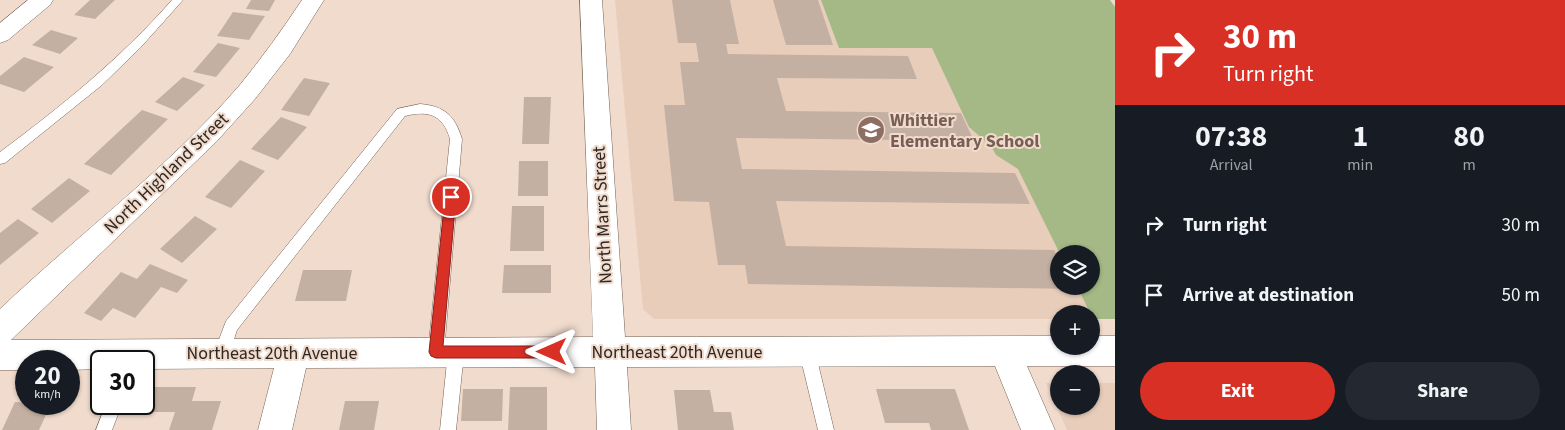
<!DOCTYPE html>
<html lang="en">
<head>
<meta charset="utf-8">
<style>
	body { margin:0; font-family:"Source Sans 3",sans-serif; background:#242831; color:#f1f3f6; height:100vh; display:flex; flex-direction:column; font-size:19px; white-space:nowrap }
	* { box-sizing:border-box; margin:0 }
	p { font-size:16px; color:#9ea1a6 }
	.icon { flex:none; width:28px; height:28px; fill:none; stroke:currentColor; stroke-width:2; stroke-linecap:round; stroke-linejoin:round }
	.map { position:relative; flex:1; overflow:hidden }
	.sheet { display:flex; flex-direction:column; background:#171b24; width:450px }
	.sheet>* { flex:none }
	.top-card { background:#d93025; color:#fff; overflow:hidden }
	.buttons { position:absolute; left:1050px; top:245px; display:grid; gap:10px }
	.buttons a { display:grid; place-items:center; width:50px; height:50px; border-radius:50%; background:#171b24; box-shadow:0 1px 4px #0004; font-size:25px }
	.speed { position:absolute; left:15px; top:350px; display:flex; gap:10px; font-size:25px; font-weight:700; text-align:center }
	.speed>* { display:grid; place-content:center; width:65px; height:65px; border-radius:50%; background:#171b24; box-shadow:0 1px 4px #0004; line-height:1 }
	.speed small { font-size:12px; font-weight:400 }
	.speed .limit { border:2px solid #111; border-radius:8px; background:#fff; color:#111 }
	.pin { position:absolute; display:grid; place-items:center; width:42px; height:42px; color:#fff; margin:-21px; border:2px solid #fff; border-radius:50%; box-shadow:0 1px 5px #0007 }
	.me { position:absolute; width:55px; margin:-28px; rotate:270deg; stroke-linejoin:round; filter:drop-shadow(0 0 4px #0008) }
	.turn { display:flex; align-items:center; gap:18px; height:105px; padding:0 25px; font-size:22px }
	.turn .icon { width:65px; height:65px; stroke-width:2.5 }
	.turn b { display:block; font-size:35px; line-height:42px }
	.eta { display:flex; justify-content:space-evenly; align-items:center; height:85px; text-align:center }
	.eta b { font-size:30px; font-weight:700; line-height:35px }
	.action { display:flex; gap:10px; margin-top:auto; padding:10px 25px }
	.action a { flex:1; height:58px; border-radius:30px; background:#d93025; color:#fff; font-size:20px; font-weight:700; line-height:58px; text-align:center }
	.action a+a { background:#242831; color:#f1f3f6 }
	ul { padding:0; list-style:none }
	li { display:flex; align-items:center; gap:15px; height:70px; padding:0 25px }
	li div { flex:1 }
	li b { display:block; font-size:19px }
	li em { font-style:normal }
	main { display:flex; flex:1; min-height:0 }
	.map>svg:first-child { display:block }
	.built { fill:#e8cdbb; fill-rule:evenodd }
	.green { fill:#a4b985 }
	.building { fill:#c4b0a2 }
	.lines { fill:none; stroke-linecap:round; stroke-linejoin:round }
	.lane-casing { stroke:#756356; stroke-width:1 }
	.street-casing { stroke:#756356; stroke-width:1 }
	.secondary-casing { stroke:#756356; stroke-width:1 }
	.lane { fill:#fff; fill-rule:evenodd }
	.street { fill:#fff; fill-rule:evenodd }
	.secondary { fill:#fff; fill-rule:evenodd }
	.route { fill:#d93025; stroke:#8d1f18 }
	.labels { text-anchor:middle; stroke-width:4; stroke-linejoin:round; paint-order:stroke }
	.education-label { font-size:18px; font-weight:bold; fill:#785e54; stroke:#f0dbcd; text-anchor:start }
	.street-label { font-size:18px; fill:#2f2722; stroke:#f0dbcd }
</style>
</head>
<body>
<main>
<div class="map">
<svg width="1115" height="430" viewBox="0 0 1115 430">
	<rect width="100%" height="100%" fill="#f0dbcd"/>
	<path class="built" d="M 615,0 L 1110,0 L 1115,7 L 1115,319 L 1091,319 L 1091,314 L 1059,314 L 1059,319 L 654,319 L 643,309 ZM 1059,254 L 1091,254 L 1091,286 L 1059,286 Z
		M 1046,383 L 1059,383 L 1059,406 L 1091,406 L 1091,383 L 1115,383 L 1115,430 L 1067,430 Z"/>
	<path class="green" d="M 821,0 L 1110,0 L 1115,7 L 1115,319 L 1093,319 L 1077,286 L 1091,286 L 1091,254 L 1060,254 L 1018,169 L 996,155 L 991,146 L 969,127 L 932,48 L 839,48 Z"/>
	<path class="building" d="M 90,0 L 115,0 L 95,19 L 74,15 Z
		M 251,0 L 275,0 L 269,11 L 246,9 Z
		M 672,0 L 730,0 L 739,44 L 726,44 L 728,54 L 908,56 L 917,79 L 777,78 L 786,111 L 961,113 L 974,141 L 736,138 L 742,169 L 1015,173 L 1030,204 L 776,201 L 786,246 L 1054,250 L 1059,260 L 1059,286 L 1071,286 L 1073,289 L 748,284 L 745,265 L 718,265 L 709,202 L 674,201 L 664,105 L 685,105 L 680,62 L 699,62 L 696,43 L 678,43 Z
		M 773,0 L 818,0 L 833,45 L 786,45 Z
		M 233,12 L 265,16 L 249,40 L 217,36 Z
		M 51,30 L 78,38 L 60,54 L 32,45 Z
		M 218,43 L 240,48 L 216,77 L 193,72 Z
		M 24,57 L 54,67 L 24,92 L 0,84 L 0,76 Z
		M 183,77 L 205,85 L 177,111 L 155,102 Z
		M 304,78 L 330,83 L 309,116 L 281,110 Z
		M 524,97 L 551,97 L 549,144 L 522,144 Z
		M 142,110 L 168,119 L 111,175 L 84,164 Z
		M 281,117 L 307,127 L 278,160 L 251,149 Z
		M 240,160 L 265,171 L 231,208 L 205,197 Z
		M 519,161 L 548,161 L 548,196 L 518,196 Z
		M 69,178 L 90,191 L 52,223 L 31,209 Z
		M 512,206 L 544,206 L 544,251 L 510,251 Z
		M 195,216 L 217,229 L 182,263 L 160,249 Z
		M 18,219 L 39,233 L 0,265 L 0,233 Z
		M 150,264 L 188,280 L 177,293 L 161,287 L 135,318 L 113,308 L 101,321 L 84,313 L 121,272 L 137,279 Z
		M 504,265 L 551,265 L 551,293 L 502,293 Z
		M 303,270 L 352,270 L 346,301 L 295,301 Z
		M 153,387 L 196,387 L 192,401 L 221,401 L 212,430 L 169,430 L 175,412 L 144,412 Z
		M 510,387 L 547,387 L 547,430 L 508,430 Z
		M 463,389 L 503,389 L 502,421 L 461,421 Z
		M 876,389 L 955,389 L 969,430 L 931,430 L 929,423 L 885,423 Z
		M 674,390 L 710,390 L 714,412 L 731,412 L 734,430 L 678,430 Z
		M 345,401 L 379,401 L 374,430 L 339,430 Z
		M 15,402 L 51,404 L 39,430 L 2,430 Z"/>
	<g class="lines">
		<g class="lane-casing">
			<path id="lane" d="M 172,0 L 183,0 L 141,47 L 102,85 L 5,163 L 0,164 L 0,152 C 63,105 120,59 172,0 Z
				M 420,104 C 445,106 455,116 462,139 L 444,352 L 442,357 L 436,360 L 430,357 L 428,352 L 450,139 C 443,115 429,110 405,116 L 237,330 L 228,358 L 222,361 L 216,358 L 214,353 L 226,321 L 397,109 Z
				M 807,343 L 813,346 L 815,351 L 834,430 L 818,430 L 799,351 L 801,346 Z
				M 456,344 L 462,347 L 464,352 L 456,430 L 440,430 L 448,352 L 450,347 Z
				M 106,404 L 122,404 L 112,430 L 96,430 Z"/>
		</g>
		<g class="street-casing">
			<path id="street" d="M 28,0 L 53,0 L 50,5 L 8,40 L 0,43 L 0,23 Z
				M 580,0 L 602,0 L 625,337 L 1059,336 L 1059,346 L 1091,346 L 1091,336 L 1115,336 L 1115,366 L 1027,366 L 1055,430 L 1021,430 L 995,366 L 627,367 L 631,430 L 597,430 L 595,367 L 306,368 L 292,430 L 258,430 L 274,368 L 144,369 L 144,361 L 101,361 L 101,369 L 69,370 L 69,361 L 26,361 L 26,370 L 0,370 L 0,340 L 593,337 Z"/>
		</g>
		<g class="secondary-casing">
			<path id="secondary" d="M 302,0 L 324,0 L 290,54 L 255,99 L 217,141 L 11,340 L 0,344 L 0,309 C 79,234 168,168 239,86 C 262,58 282,30 302,0 Z"/>
		</g>
		<use href="#lane" class="lane"/>
		<use href="#street" class="street"/>
		<use href="#secondary" class="secondary"/>
	</g>
	<path class="route" d="M 451,192 L 456,197 L 443,346 L 552,346 L 556,347 L 558,352 L 556,356 L 552,358 L 436,358 L 431,356 L 429,352 L 445,197 Z"/>
	<defs>
		<g id="school-disc" transform="scale(1.4375)"><circle r="9.5" fill="#8d6e63" stroke="#f0dbcd"/><path d="M0-5L7-2L0 1L-7-2ZM-4 1L0 2.5L4 1V4Q0 6-4 4Z" fill="#fff"/></g>
	</defs>
	<g fill-rule="evenodd">
		<use href="#school-disc" x="871" y="130"/>
	</g>
	<g class="labels">
		<g class="education-label">
			<text x="890" y="126">Whittier<tspan x="890" dy="21">Elementary School</tspan></text>
		</g>
		<g class="street-label">
			<text transform="translate(166 173) rotate(-44)" y="6">North Highland Street</text>
			<text transform="translate(602 215) rotate(-93)" y="6">North Marrs Street</text>
			<text x="677" y="358">Northeast 20th Avenue</text>
			<text x="272" y="359">Northeast 20th Avenue</text>
		</g>
	</g>
</svg>
<div class="buttons">
<a><svg class="icon" aria-label="layers" viewBox="0 0 24 24"><path d="M12 4l9 5-9 5-9-5zM3 14l9 5 9-5"/></svg></a>
<a>+</a>
<a>−</a>
</div>
<div class="speed"><div>20<small>km/h</small></div><div class="limit">30</div></div>
<div class="pin" style="left:451px;top:197px;background:#d93025"><svg class="icon" aria-label="arrive" viewBox="0 0 24 24"><path d="M6 21V4h12l-3 4 3 4H6"/></svg></div>
<svg class="me" style="left:552px;top:352px" viewBox="-20 -20 40 40"><path d="M0-17L14 15 0 8-14 15z" fill="#d93025" stroke="#fff" stroke-width="4"/></svg>
</div>
<section class="sheet">
<div class="top-card">
<div class="turn"><svg class="icon" aria-label="right" viewBox="0 0 24 24"><path d="M7 20v-9h11M14 6l5 5-5 5"/></svg><div><b>30 m</b>Turn right</div></div>
</div>
<div class="eta">
<div><b>07:38</b><p>Arrival</p></div>
<div><b>1</b><p>min</p></div>
<div><b>80</b><p>m</p></div>
</div>
<ul>
<li><svg class="icon" aria-label="right" viewBox="0 0 24 24"><path d="M7 20v-9h11M14 6l5 5-5 5"/></svg><div><b>Turn right</b></div><em>30 m</em></li>
<li><svg class="icon" aria-label="arrive" viewBox="0 0 24 24"><path d="M6 21V4h12l-3 4 3 4H6"/></svg><div><b>Arrive at destination</b></div><em>50 m</em></li>
</ul>
<div class="action"><a>Exit</a><a>Share</a></div>
</section>
</main>
</body>
</html>
